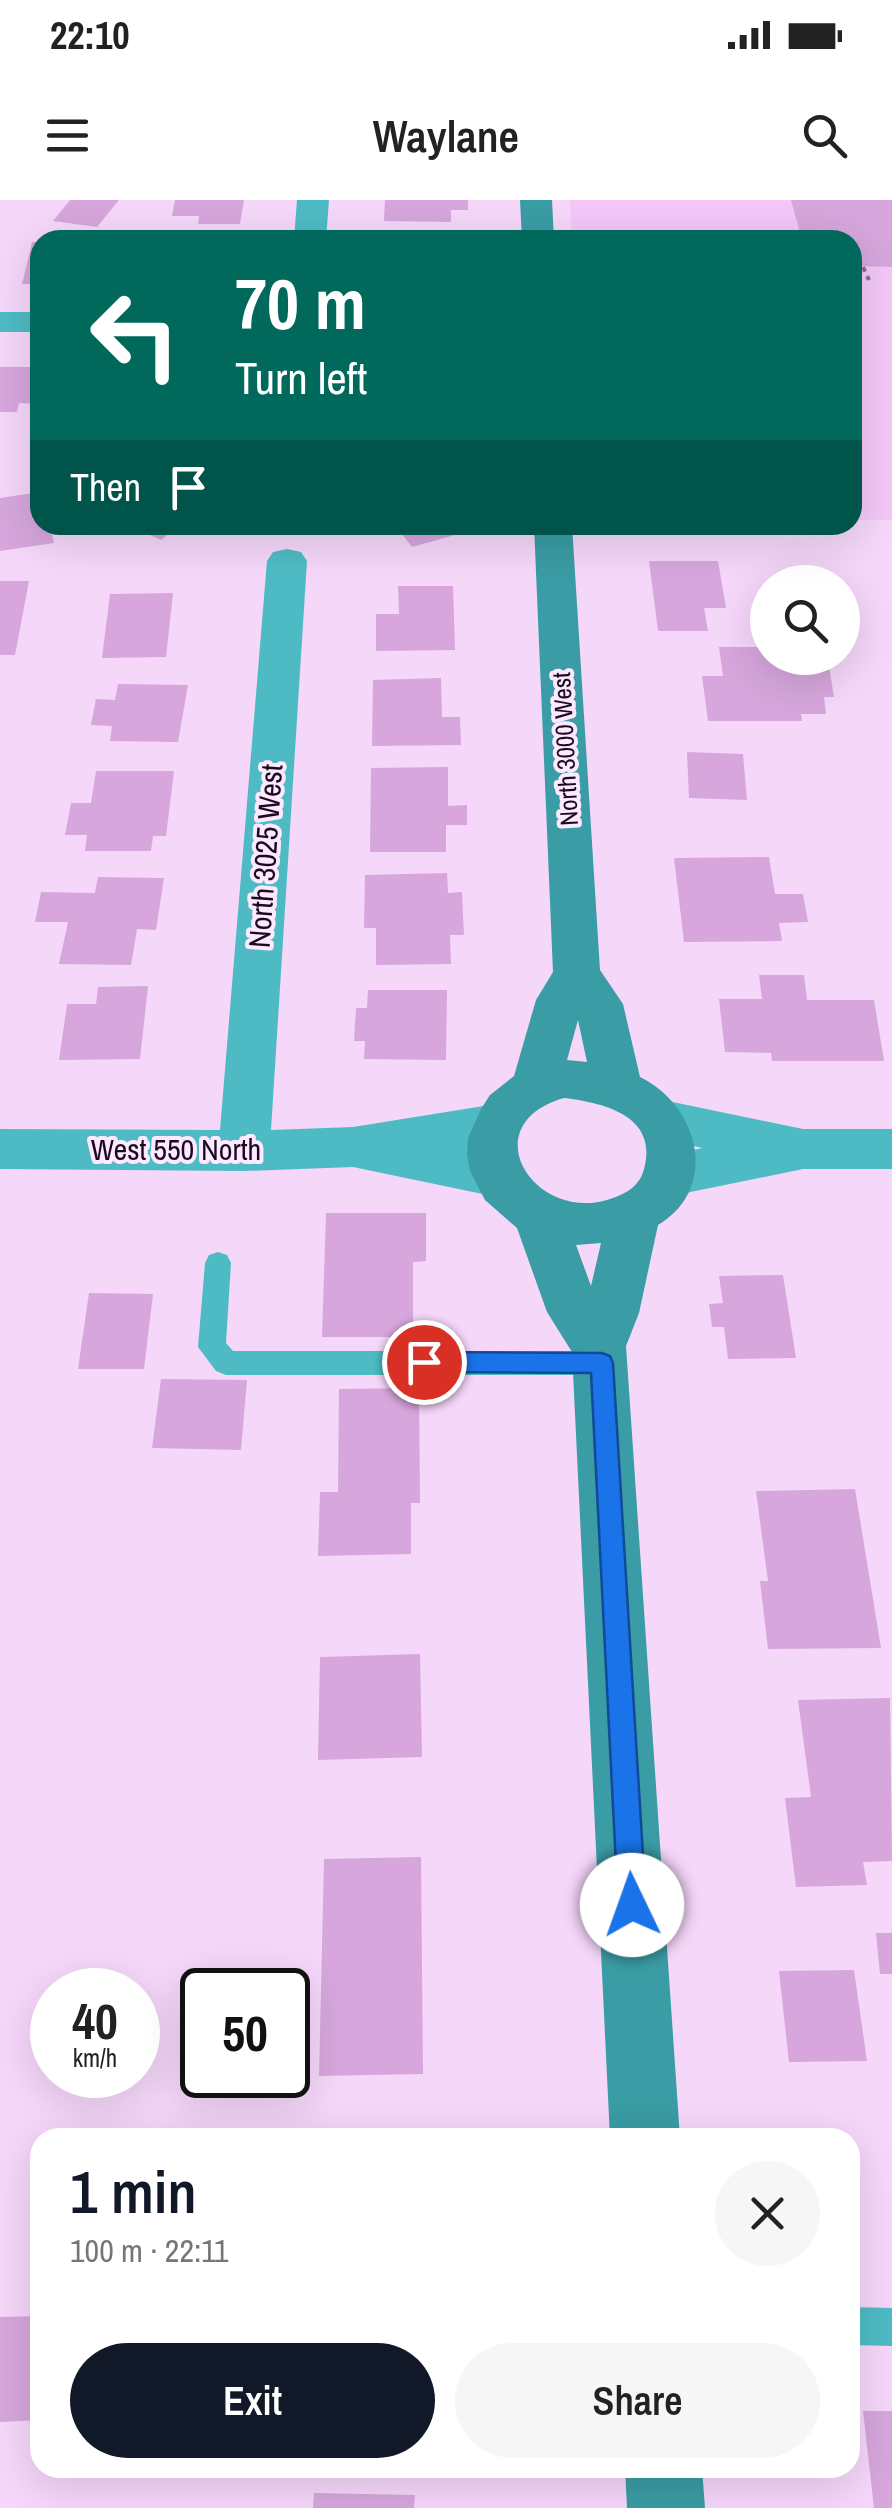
<!DOCTYPE html>
<html lang="en">
<head>
<meta charset="utf-8">
<style>
	body { margin:0; font-family:"Archivo Narrow",sans-serif; background:#f6f6f6; color:#222; height:100vh; display:flex; flex-direction:column; font-size:38px; white-space:nowrap }
	* { box-sizing:border-box; margin:0 }
	p { font-size:32px; color:#767676 }
	.icon { flex:none; width:55px; height:55px; fill:none; stroke:currentColor; stroke-width:2; stroke-linecap:round; stroke-linejoin:round }
	.map { position:relative; flex:1; overflow:hidden }
	.side { position:absolute; left:30px; top:1928px; width:830px; height:350px; display:flex; flex-direction:column; background:#fff; border-radius:30px; box-shadow:0 10px 40px #0002 }
	.side>* { flex:none }
	.banner { position:absolute; left:30px; top:30px; width:832px; height:305px; border-radius:30px; box-shadow:0 10px 40px #0002; background:#00695c; color:#fff; overflow:hidden }
	.controls { position:absolute; left:750px; top:365px; display:grid; gap:20px }
	.controls a { display:grid; place-items:center; width:110px; height:110px; border-radius:50%; background:#fff; box-shadow:0 10px 40px #0002; font-size:50px }
	.speed { position:absolute; left:30px; top:1768px; display:flex; gap:20px; font-size:50px; font-weight:700; text-align:center }
	.speed>* { display:grid; place-content:center; width:130px; height:130px; border-radius:50%; background:#fff; box-shadow:0 10px 40px #0002; line-height:1 }
	.speed small { font-size:25px; font-weight:400 }
	.speed .limit { border:5px solid #111; border-radius:15px; background:#fff; color:#111 }
	.pin { position:absolute; display:grid; place-items:center; width:85px; height:85px; color:#fff; margin:-42px; border:5px solid #fff; border-radius:50%; box-shadow:0 2px 10px #0007 }
	.me { position:absolute; width:110px; margin:-55px; rotate:357deg; stroke-linejoin:round; filter:drop-shadow(0 0 8px #0008) }
	.turn { display:flex; align-items:center; gap:35px; height:210px; padding:0 40px; font-size:45px }
	.turn .icon { width:130px; height:130px; stroke-width:2.5 }
	.turn b { display:block; font-size:70px; line-height:85px }
	.then { display:flex; align-items:center; height:95px; padding:0 40px; background:#0003; gap:20px; font-size:38px }
	.round { display:grid; place-items:center; flex:none; width:105px; height:105px; border-radius:52px; background:#f6f6f6 }
	.head { display:flex; align-items:center; justify-content:space-between; height:170px; padding:0 40px }
	h1 { font-size:60px; font-weight:600; line-height:75px; color:#111827 }
	.action { display:flex; gap:20px; margin-top:auto; padding:20px 40px }
	.action a { flex:1; height:115px; border-radius:60px; background:#111827; color:#fff; font-size:40px; font-weight:600; line-height:115px; text-align:center }
	.action a+a { background:#f6f6f6; color:#222 }
	.status { display:flex; justify-content:space-between; align-items:center; height:70px; padding:0 50px; background:#fff; direction:ltr }
	.status svg { height:28px; fill:currentColor }
	header { display:flex; justify-content:space-between; align-items:center; height:130px; padding:0 40px; background:#fff; font-size:45px; font-weight:600 }
	.map>svg:first-child { display:block }
	.built { fill:#f3c7f8 }
	.building { fill:#d6a6dc }
	.lines { fill:none; stroke-linecap:round; stroke-linejoin:round }
	.path { stroke:#88708b; stroke-width:4; stroke-dasharray:5 5; stroke-linecap:butt }
	.lane { fill:#4ebbc4; fill-rule:evenodd }
	.street { fill:#4ebbc4; fill-rule:evenodd }
	.secondary { fill:#3a9ca4; fill-rule:evenodd }
	.route { fill:#1a73e8; stroke:#114b97; stroke-width:2.5 }
	.labels { text-anchor:middle; stroke-width:8; stroke-linejoin:round; paint-order:stroke }
	.far-street-label { font-size:25px; fill:#1b0a1d; stroke:#fde9ff }
	.street-label { font-size:30px; fill:#1b0a1d; stroke:#fde9ff }
</style>
</head>
<body>
<div class="status"><b>22:10</b><svg viewBox="0 0 49 12"><path d="M0 12V9h3v3zM5 12V6h3v6zM10 12V3h3v9zM15 12V0h3v12zM26 1h20v11H26zM47 4h2v5h-2z"/></svg></div>
<header><svg class="icon" aria-label="menu" viewBox="0 0 24 24"><path d="M4 6h16M4 12h16M4 18h16"/></svg>Waylane<svg class="icon" aria-label="search" viewBox="0 0 24 24"><circle cx="10" cy="10" r="6"/><path d="M15 15l6 6"/></svg></header>
<div class="map">
<svg width="892" height="2308" viewBox="0 0 892 2308">
	<rect width="100%" height="100%" fill="#f5d7f9"/>
	<path class="built" d="M 570,0 L 892,0 L 892,320 L 853,320 L 852,40 L 572,40 Z"/>
	<path class="building" d="M 70,0 L 119,0 L 97,27 L 53,21 Z
		M 175,0 L 244,0 L 240,24 L 198,24 L 199,16 L 172,16 Z
		M 385,0 L 468,0 L 468,10 L 451,10 L 451,22 L 384,21 Z
		M 791,0 L 892,0 L 892,67 L 854,66 L 852,40 L 802,40 Z
		M 32,42 L 40,42 L 40,84 L 22,84 Z
		M 0,167 L 40,167 L 40,204 L 19,203 L 17,212 L 0,212 Z
		M 40,292 L 40,325 L 50,325 L 54,343 L 0,351 L 0,298 Z
		M 128,325 L 180,325 L 161,340 Z
		M 395,325 L 464,325 L 469,331 L 412,347 Z
		M 649,361 L 718,361 L 726,408 L 704,408 L 708,431 L 658,431 Z
		M 0,381 L 29,381 L 15,455 L 0,455 Z
		M 398,386 L 453,386 L 455,450 L 376,451 L 376,414 L 399,414 Z
		M 173,393 L 166,457 L 102,458 L 110,394 Z
		M 719,447 L 768,447 L 768,458 L 781,459 L 828,459 L 834,497 L 824,497 L 826,514 L 801,514 L 802,521 L 708,521 L 702,476 L 723,476 Z
		M 441,478 L 442,517 L 460,517 L 461,545 L 372,546 L 373,480 Z
		M 118,484 L 188,485 L 178,542 L 110,541 L 112,526 L 91,525 L 96,499 L 115,500 Z
		M 687,552 L 743,554 L 747,600 L 689,598 Z
		M 448,567 L 448,606 L 467,605 L 467,625 L 446,625 L 446,652 L 370,652 L 371,568 Z
		M 96,571 L 174,571 L 166,636 L 153,636 L 151,651 L 85,651 L 87,635 L 65,635 L 71,603 L 91,603 Z
		M 769,657 L 775,694 L 803,694 L 808,722 L 779,723 L 782,741 L 684,742 L 674,658 Z
		M 447,673 L 448,693 L 462,692 L 464,735 L 450,735 L 451,764 L 376,765 L 376,728 L 364,728 L 365,675 Z
		M 98,677 L 164,678 L 156,730 L 137,729 L 131,765 L 59,764 L 68,722 L 35,722 L 41,692 L 95,693 Z
		M 759,775 L 804,775 L 807,800 L 874,800 L 884,861 L 772,861 L 771,853 L 725,852 L 719,799 L 762,799 Z
		M 148,786 L 140,859 L 59,860 L 67,804 L 96,804 L 98,787 Z
		M 368,790 L 447,790 L 446,860 L 364,859 L 365,841 L 354,841 L 356,808 L 367,808 Z
		M 326,1013 L 426,1013 L 426,1061 L 413,1062 L 413,1137 L 322,1137 Z
		M 783,1075 L 796,1158 L 728,1159 L 724,1127 L 712,1127 L 709,1104 L 723,1103 L 719,1076 Z
		M 89,1093 L 153,1094 L 144,1169 L 78,1169 Z
		M 161,1179 L 247,1180 L 241,1250 L 152,1248 Z
		M 419,1188 L 420,1303 L 411,1303 L 411,1354 L 318,1356 L 320,1292 L 338,1292 L 339,1189 Z
		M 855,1289 L 881,1448 L 768,1449 L 760,1381 L 768,1381 L 756,1291 Z
		M 420,1454 L 422,1557 L 318,1560 L 320,1457 Z
		M 890,1498 L 892,1661 L 863,1662 L 867,1685 L 796,1687 L 785,1598 L 811,1597 L 798,1500 Z
		M 421,1657 L 423,1874 L 319,1876 L 324,1659 Z
		M 876,1733 L 892,1733 L 892,1774 L 880,1774 Z
		M 854,1770 L 867,1861 L 789,1862 L 779,1771 Z
		M 40,2116 L 40,2220 L 0,2222 L 0,2117 Z
		M 863,2211 L 892,2211 L 892,2308 L 874,2308 Z
		M 314,2293 L 415,2295 L 414,2308 L 313,2308 Z"/>
	<g class="lines">
		<path class="path" d="M 863,67 L 869,80"/>
		<path class="lane" d="M 218,1052 L 227,1055 L 231,1063 L 226,1143 L 233,1151 L 602,1151 L 612,1155 L 616,1163 L 612,1171 L 602,1175 L 226,1175 L 216,1171 L 198,1147 L 205,1063 L 209,1055 Z
			M 850,2107 L 892,2108 L 892,2146 L 850,2145 Z"/>
		<path class="street" d="M 297,0 L 329,0 L 326,40 L 294,40 Z
			M 0,112 L 40,112 L 40,132 L 0,132 Z
			M 287,349 L 301,352 L 307,361 L 271,930 L 353,927 L 496,904 L 514,910 L 521,924 L 514,938 L 466,949 L 515,961 L 523,976 L 515,991 L 497,997 L 353,967 L 244,971 L 0,969 L 0,929 L 220,930 L 267,361 L 273,352 Z
			M 663,900 L 803,929 L 892,929 L 892,969 L 803,969 L 671,996 L 653,990 L 645,975 L 653,960 L 702,948 L 645,934 L 638,920 L 645,906 Z"/>
		<path class="secondary" d="M 520,0 L 552,0 L 554,40 L 522,40 Z
			M 534,325 L 572,325 L 600,770 L 623,804 L 640,877 C 698,905 721,987 658,1025 L 639,1113 L 626,1146 L 680,1938 L 610,1938 L 572,1152 L 547,1112 L 517,1028 L 485,1000 L 470,971 L 467,955 L 468,938 L 481,909 L 490,895 L 514,876 L 536,800 L 553,772 ZM 578,820 L 587,862 L 567,860 ZM 564,898 C 598,902 652,913 646,959 C 644,974 640,983 628,991 C 543,1040 465,926 564,898 ZM 601,1043 L 591,1086 L 576,1045 Z
			M 625,2268 L 702,2268 L 705,2308 L 627,2308 Z"/>
	</g>
	<path class="route" d="M 424,1152 L 602,1153 L 610,1156 L 613,1163 L 646,1705 L 642,1715 L 632,1719 L 622,1715 L 618,1705 L 591,1173 L 424,1172 L 416,1169 L 413,1162 L 416,1155 Z"/>
	<g class="labels">
		<g class="far-street-label">
			<text transform="translate(565 549) rotate(-93)" y="9">North 3000 West</text>
		</g>
		<g class="street-label">
			<text transform="translate(266 656) rotate(-86)" y="10">North 3025 West</text>
			<text x="176" y="960">West 550 North</text>
		</g>
	</g>
</svg>
<div class="controls">
<a><svg class="icon" aria-label="search" viewBox="0 0 24 24"><circle cx="10" cy="10" r="6"/><path d="M15 15l6 6"/></svg></a>
</div>
<div class="speed"><div>40<small>km/h</small></div><div class="limit">50</div></div>
<div class="pin" style="left:424px;top:1162px;background:#d93025"><svg class="icon" aria-label="arrive" viewBox="0 0 24 24"><path d="M6 21V4h12l-3 4 3 4H6"/></svg></div>
<svg class="me" style="left:632px;top:1705px" viewBox="-20 -20 40 40"><circle r="19" fill="#fff"/><path d="M0-13L10 11 0 6-10 11z" fill="#1a73e8"/></svg>
<div class="banner">
<div class="turn"><svg class="icon" aria-label="left" viewBox="0 0 24 24"><path d="M17 20v-9H6M10 6l-5 5 5 5"/></svg><div><b>70 m</b>Turn left</div></div>
<div class="then">Then<svg class="icon" aria-label="arrive" viewBox="0 0 24 24"><path d="M6 21V4h12l-3 4 3 4H6"/></svg></div>
</div>
<section class="side">
<div class="head"><div><h1>1 min</h1><p>100 m · 22:11</p></div><a class="round"><svg class="icon" aria-label="close" viewBox="0 0 24 24"><path d="M6 6l12 12M18 6L6 18"/></svg></a></div>
<div class="action"><a>Exit</a><a>Share</a></div>
</section>
</div>
</body>
</html>
